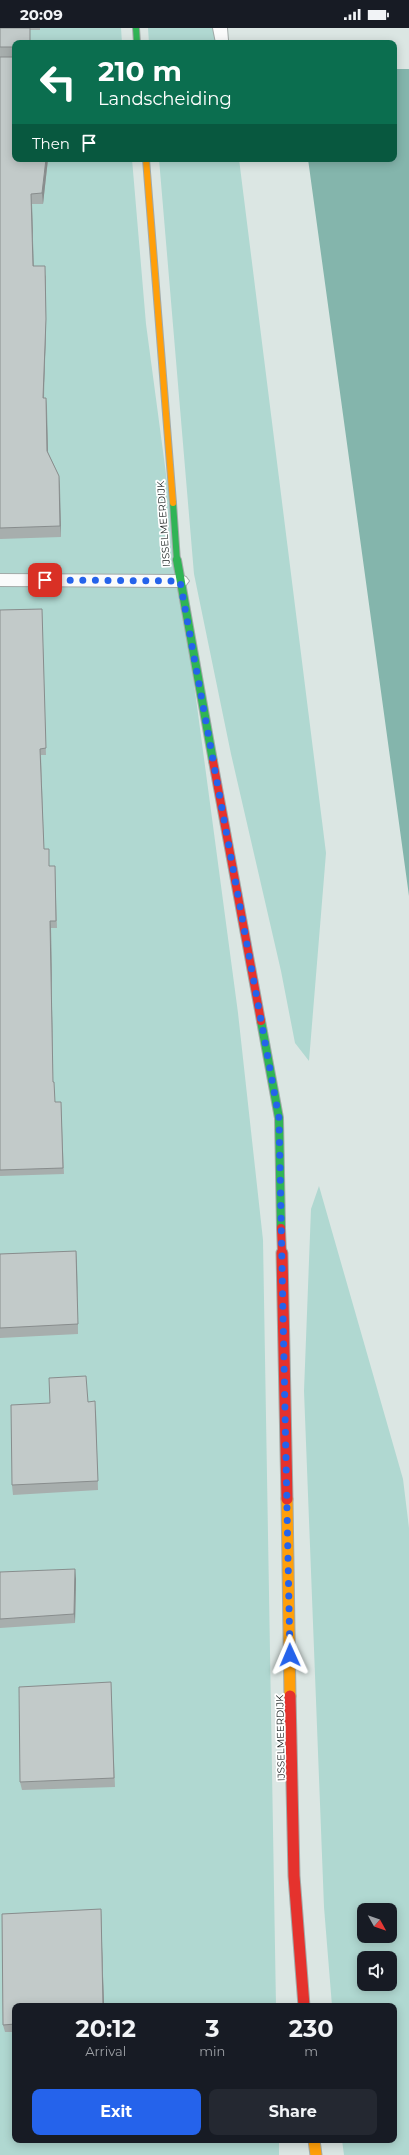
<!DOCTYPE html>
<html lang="en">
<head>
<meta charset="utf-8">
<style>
	body { margin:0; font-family:Montserrat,sans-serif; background:#242831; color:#f1f3f6; height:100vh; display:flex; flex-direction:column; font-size:15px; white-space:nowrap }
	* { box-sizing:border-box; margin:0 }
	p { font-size:13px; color:#9ea1a6 }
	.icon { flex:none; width:22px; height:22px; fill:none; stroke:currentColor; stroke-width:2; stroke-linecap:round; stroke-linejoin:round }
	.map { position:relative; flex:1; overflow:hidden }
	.side { position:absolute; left:12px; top:1975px; width:385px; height:140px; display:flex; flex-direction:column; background:#171b24; border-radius:8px; box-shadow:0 2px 10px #0003 }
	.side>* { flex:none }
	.hud { position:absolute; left:12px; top:12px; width:385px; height:122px; border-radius:8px; box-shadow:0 2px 10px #0003; background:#0b6e4f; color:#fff; overflow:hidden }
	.needle { width:26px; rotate:130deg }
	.tools { position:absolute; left:357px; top:1875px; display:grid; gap:8px }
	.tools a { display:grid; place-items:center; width:40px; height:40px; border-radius:8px; background:#171b24; box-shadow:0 2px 10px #0003; font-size:20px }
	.pin { position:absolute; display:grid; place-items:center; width:34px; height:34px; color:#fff; margin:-17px; border-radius:8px; box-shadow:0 2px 6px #0006 }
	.me { position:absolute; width:44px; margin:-22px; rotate:359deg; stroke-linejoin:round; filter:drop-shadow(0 0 3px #0008) }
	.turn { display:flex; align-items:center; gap:14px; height:84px; padding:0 20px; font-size:18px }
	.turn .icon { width:52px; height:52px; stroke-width:2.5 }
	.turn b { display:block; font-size:28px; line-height:34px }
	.then { display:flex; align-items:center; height:38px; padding:0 20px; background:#0003; gap:8px; font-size:15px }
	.eta { display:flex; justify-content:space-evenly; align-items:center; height:68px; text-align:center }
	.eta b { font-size:24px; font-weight:700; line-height:28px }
	.primary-button { display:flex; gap:8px; margin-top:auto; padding:8px 20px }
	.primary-button a { flex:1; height:46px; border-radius:8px; background:#2563eb; color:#fff; font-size:16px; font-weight:700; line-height:46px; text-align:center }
	.primary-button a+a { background:#242831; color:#f1f3f6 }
	.status { display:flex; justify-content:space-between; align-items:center; height:28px; padding:0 20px; background:#171b24; direction:ltr }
	.status svg { height:11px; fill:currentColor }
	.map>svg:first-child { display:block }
	.green { fill:#b0d8d1; fill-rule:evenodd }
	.water { fill:#84b5ac }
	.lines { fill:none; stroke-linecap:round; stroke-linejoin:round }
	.street-casing { stroke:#a2aaa8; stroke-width:2 }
	.fast-far1-casing { stroke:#a2aaa8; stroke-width:8 }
	.fast-casing { stroke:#a2aaa8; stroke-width:10 }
	.slow-far1-casing { stroke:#a2aaa8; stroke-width:8 }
	.slow-casing { stroke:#a2aaa8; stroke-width:13 }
	.jam-far1-casing { stroke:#a2aaa8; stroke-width:10 }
	.jam-casing { stroke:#a2aaa8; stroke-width:13 }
	.street { fill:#fafbfb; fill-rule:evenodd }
	.fast-far1 { stroke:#30b455; stroke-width:6 }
	.fast { stroke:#30b455; stroke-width:8 }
	.slow-far1 { stroke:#ff9f0a; stroke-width:6 }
	.slow { stroke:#ff9f0a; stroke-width:11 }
	.jam-far1 { stroke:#e5322d; stroke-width:8 }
	.jam { stroke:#e5322d; stroke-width:11 }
	.wall { fill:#a7aead }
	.shaded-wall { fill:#888d8d }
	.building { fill:#c2cac9; stroke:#888d8d }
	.route { stroke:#2563eb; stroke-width:7; stroke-dasharray:0 12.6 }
	.labels { text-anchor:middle; stroke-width:3.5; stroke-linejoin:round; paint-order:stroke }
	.street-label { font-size:10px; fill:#191f1e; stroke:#fff }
</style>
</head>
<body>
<div class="status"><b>20:09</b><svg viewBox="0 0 49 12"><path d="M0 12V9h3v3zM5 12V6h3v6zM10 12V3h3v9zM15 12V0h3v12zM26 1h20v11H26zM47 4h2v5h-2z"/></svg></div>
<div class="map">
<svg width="409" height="2127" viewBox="0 0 409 2127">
	<rect width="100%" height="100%" fill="#dbe6e3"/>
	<path class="green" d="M 0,0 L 121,0 L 122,15 L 15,15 L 15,131 L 132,131 L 146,296 L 238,985 L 263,1212 L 276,1978 L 15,1978 L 15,2112 L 279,2112 L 279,2127 L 0,2127 Z
		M 148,0 L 221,0 L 223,15 L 149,15 Z
		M 159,131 L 239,131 L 326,825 L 309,1033 L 295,1015 L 281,943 L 231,726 L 194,546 Z
		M 319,1158 L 403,1451 L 409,1500 L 409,2127 L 344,2127 L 342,2112 L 394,2112 L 394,1978 L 332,1978 L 324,1879 L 304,1363 L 311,1181 ZM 364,1882 L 390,1882 L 390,1908 L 364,1908 ZM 364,1930 L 390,1930 L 390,1956 L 364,1956 Z"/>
	<path class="water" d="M 394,41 L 409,41 L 409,868 L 308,131 L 394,131 Z"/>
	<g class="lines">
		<g class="street-casing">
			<path id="street" d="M 213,0 L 227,0 L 228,12 L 226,15 L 216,15 Z
				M 0,546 L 180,547 L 186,549 L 189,553 L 186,557 L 180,559 L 0,558 Z"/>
		</g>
		<g class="fast-far1-casing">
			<path id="fast-far1" d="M 136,0 L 137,15
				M 173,475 L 177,533"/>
		</g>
		<g class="fast-casing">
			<path id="fast" d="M 177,532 L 213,733
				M 261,993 L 279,1090 L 281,1200"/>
		</g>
		<g class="slow-far1-casing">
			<path id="slow-far1" d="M 146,131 L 173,475"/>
		</g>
		<g class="slow-casing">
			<path id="slow" d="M 287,1471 L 290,1668
				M 314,2112 L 316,2127"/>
		</g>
		<g class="jam-far1-casing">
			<path id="jam-far1" d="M 213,733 L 261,993
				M 281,1200 L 282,1226"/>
		</g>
		<g class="jam-casing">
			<path id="jam" d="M 282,1225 L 287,1471
				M 290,1668 L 294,1848 L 304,1978"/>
		</g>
		<use href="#street" class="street"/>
		<use href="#fast-far1" class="fast-far1"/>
		<use href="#fast" class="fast"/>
		<use href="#slow-far1" class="slow-far1"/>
		<use href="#slow" class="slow"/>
		<use href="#jam-far1" class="jam-far1"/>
		<use href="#jam" class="jam"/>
	</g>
	<path class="wall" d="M 0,0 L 40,0 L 40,2 L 30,2 L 15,15 L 15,29 L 0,29 Z
		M 0,29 L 15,131 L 48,131 L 43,176 L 32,176 L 33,238 L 46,248 L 46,302 L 44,370 L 46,370 L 48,424 L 59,448 L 61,509 L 0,511 Z
		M 42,581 L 46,727 L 41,727 L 44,821 L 49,828 L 49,838 L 55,838 L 57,900 L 51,900 L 53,1054 L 55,1074 L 61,1074 L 64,1146 L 0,1148 L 0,582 Z
		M 76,1223 L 78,1306 L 0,1310 L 0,1226 Z
		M 88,1374 L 96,1383 L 98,1462 L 13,1467 L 12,1457 Z
		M 0,1544 L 76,1551 L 75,1595 L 0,1600 Z
		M 111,1654 L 115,1759 L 22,1762 L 20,1754 Z
		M 101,1881 L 104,1978 L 15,1978 L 15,2004 L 5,2004 L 3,1997 L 2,1886 Z"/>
	<path class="shaded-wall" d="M 46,131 L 48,131 L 43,176 L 42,165 Z
		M 31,166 L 32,176 L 34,249 L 33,238 Z
		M 45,238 L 46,302 L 43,381 L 43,370 Z
		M 46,370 L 47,380 L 48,434 L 47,423 Z
		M 59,448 L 60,459 L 61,509 L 60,498 Z
		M 50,893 L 51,900 L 53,1061 L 53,1054 Z
		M 76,1223 L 77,1234 L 78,1306 L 78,1296 Z
		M 75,1541 L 76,1551 L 75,1595 L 74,1586 Z
		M 101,1881 L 101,1890 L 104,1978 L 103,1978 Z"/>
	<path class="building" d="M 0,0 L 30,0 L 30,15 L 15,15 L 15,19 L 0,19 Z
		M 0,29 L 15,29 L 15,131 L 46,131 L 42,165 L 31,166 L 33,238 L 45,238 L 46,291 L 43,370 L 46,370 L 47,423 L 59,448 L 60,498 L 0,500 Z
		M 42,581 L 46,720 L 40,721 L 44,821 L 49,821 L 49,838 L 55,838 L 56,893 L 50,893 L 53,1054 L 54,1054 L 55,1074 L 61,1074 L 63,1140 L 0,1142 L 0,582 Z
		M 76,1223 L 78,1296 L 0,1300 L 0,1226 Z
		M 86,1348 L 88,1374 L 95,1373 L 98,1453 L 12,1457 L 11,1377 L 50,1375 L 49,1350 Z
		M 75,1541 L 74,1586 L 0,1591 L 0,1544 Z
		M 111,1654 L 114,1750 L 20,1754 L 19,1659 Z
		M 101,1881 L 103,1978 L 15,1978 L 15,1996 L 3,1997 L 2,1886 Z"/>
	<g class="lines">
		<path class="route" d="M 45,552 L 180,553 L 279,1090 L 290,1627"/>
	</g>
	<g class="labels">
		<g class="street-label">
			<text transform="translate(163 496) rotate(-94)" y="4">IJSSELMEERDIJK</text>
			<text transform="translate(280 1710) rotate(-91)" y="4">IJSSELMEERDIJK</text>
		</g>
	</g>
</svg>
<div class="tools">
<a><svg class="needle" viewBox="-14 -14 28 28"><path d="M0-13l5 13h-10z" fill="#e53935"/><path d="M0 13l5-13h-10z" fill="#9ea1a6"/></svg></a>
<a><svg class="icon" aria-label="sound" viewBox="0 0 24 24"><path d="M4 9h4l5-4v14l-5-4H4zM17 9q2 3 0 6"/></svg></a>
</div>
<div class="pin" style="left:45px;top:552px;background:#d93025"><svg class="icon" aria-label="arrive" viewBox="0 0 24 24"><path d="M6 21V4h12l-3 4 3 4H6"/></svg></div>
<svg class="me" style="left:290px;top:1627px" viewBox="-20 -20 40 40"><path d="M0-17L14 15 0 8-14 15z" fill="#2563eb" stroke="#fff" stroke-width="4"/></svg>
<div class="hud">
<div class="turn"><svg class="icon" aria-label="left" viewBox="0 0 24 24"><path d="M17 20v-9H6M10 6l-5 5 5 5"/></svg><div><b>210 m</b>Landscheiding</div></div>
<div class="then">Then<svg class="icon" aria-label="arrive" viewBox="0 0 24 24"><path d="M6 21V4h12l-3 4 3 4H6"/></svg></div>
</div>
<section class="side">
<div class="eta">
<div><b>20:12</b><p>Arrival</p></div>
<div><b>3</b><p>min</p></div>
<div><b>230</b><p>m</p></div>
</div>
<div class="primary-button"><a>Exit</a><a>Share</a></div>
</section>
</div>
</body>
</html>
